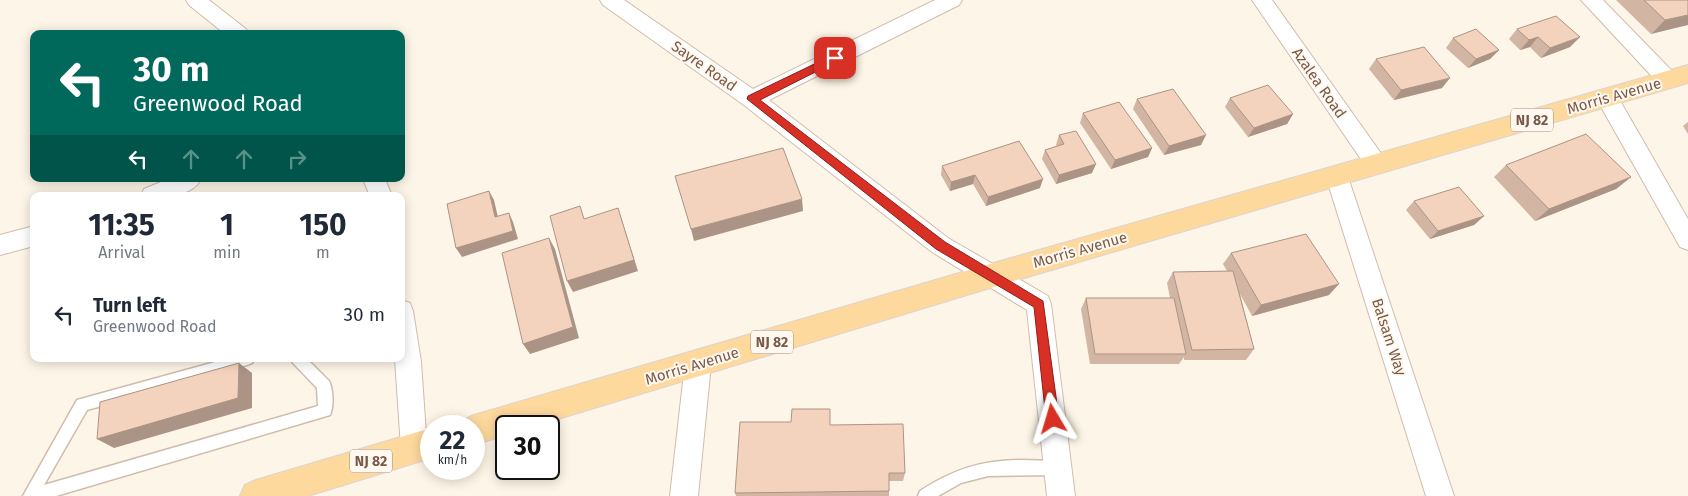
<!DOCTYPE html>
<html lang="en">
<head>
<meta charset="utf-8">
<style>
	body { margin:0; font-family:"Fira Sans",sans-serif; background:#f2f2f3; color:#1f2937; height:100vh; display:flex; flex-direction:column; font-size:19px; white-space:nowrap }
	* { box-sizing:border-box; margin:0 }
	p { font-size:16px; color:#747a83 }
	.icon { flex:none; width:28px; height:28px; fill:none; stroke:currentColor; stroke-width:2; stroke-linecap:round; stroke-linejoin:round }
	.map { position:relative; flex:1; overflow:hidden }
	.details { position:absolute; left:30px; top:192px; width:375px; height:170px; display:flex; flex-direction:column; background:#fff; border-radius:10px; box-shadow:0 2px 12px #0003 }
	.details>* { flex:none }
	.guide { position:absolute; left:30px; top:30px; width:375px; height:152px; border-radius:10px; box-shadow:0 2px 12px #0003; background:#00695c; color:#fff; overflow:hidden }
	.speed { position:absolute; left:420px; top:415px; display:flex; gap:10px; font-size:25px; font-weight:700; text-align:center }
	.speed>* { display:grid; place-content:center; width:65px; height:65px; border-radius:50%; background:#fff; box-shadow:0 2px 12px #0003; line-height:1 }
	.speed small { font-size:12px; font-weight:400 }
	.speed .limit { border:2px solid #111; border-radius:8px; background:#fff; color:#111 }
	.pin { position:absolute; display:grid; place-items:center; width:42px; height:42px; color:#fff; margin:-21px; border-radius:10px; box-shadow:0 2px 8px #0006 }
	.me { position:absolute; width:55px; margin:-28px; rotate:353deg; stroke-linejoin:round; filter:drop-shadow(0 0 4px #0008) }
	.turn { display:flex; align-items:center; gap:18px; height:105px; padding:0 20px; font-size:22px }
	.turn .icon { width:65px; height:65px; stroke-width:2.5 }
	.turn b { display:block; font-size:35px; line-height:42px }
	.lanes { display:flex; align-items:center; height:48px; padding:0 20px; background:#0003; justify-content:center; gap:25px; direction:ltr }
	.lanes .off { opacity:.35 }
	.eta { display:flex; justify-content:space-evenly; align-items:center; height:85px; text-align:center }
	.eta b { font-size:30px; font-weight:700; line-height:35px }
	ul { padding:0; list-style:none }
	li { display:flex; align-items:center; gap:15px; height:75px; padding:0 20px }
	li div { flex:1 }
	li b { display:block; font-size:19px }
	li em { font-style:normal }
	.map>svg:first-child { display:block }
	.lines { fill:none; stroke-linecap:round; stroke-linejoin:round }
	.lane-casing { stroke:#d0bcac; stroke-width:3 }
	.street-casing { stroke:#d0bcac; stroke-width:2 }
	.primary-casing { stroke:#dcd4d0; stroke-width:2 }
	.lane { fill:#fff; fill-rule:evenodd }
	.street { fill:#fff; fill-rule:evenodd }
	.primary { fill:#fed99e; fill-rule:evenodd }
	.wall { fill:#d2b5a3 }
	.shaded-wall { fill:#ab9485 }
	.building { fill:#f4d3be; stroke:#ab9485 }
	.route { fill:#d93025; stroke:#8d1f18 }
	.labels { text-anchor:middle; stroke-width:4; stroke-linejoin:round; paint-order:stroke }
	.shield { fill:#fff8ef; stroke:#a1897c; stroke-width:1 }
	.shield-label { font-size:14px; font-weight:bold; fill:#795a4a }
	.street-label { font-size:15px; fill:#795a4a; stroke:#fff8ef }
</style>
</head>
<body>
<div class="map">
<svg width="1688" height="496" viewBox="0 0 1688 496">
	<rect width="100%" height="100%" fill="#fdf5e7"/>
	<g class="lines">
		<g class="lane-casing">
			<path id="lane" d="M 226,359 L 254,359 L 252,363 L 247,365 L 87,410 L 44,485 L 318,406 L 317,388 L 293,363 L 291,359 L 307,359 L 329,381 C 333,389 334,406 330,415 L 56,496 L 23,496 L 77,400 Z
				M 1020,460 L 1058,461 L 1063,463 L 1065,468 L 1063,473 L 1058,475 L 988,476 L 961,483 L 938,496 L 918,496 L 920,491 C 954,469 980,461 1020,460 Z"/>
		</g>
		<g class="street-casing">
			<path id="street" d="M 186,0 L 209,0 L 246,29 L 249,34 L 225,34 L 189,5 Z
				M 600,0 L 624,0 L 753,89 L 935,0 L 962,0 L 959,5 L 769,100 L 948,238 L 1048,296 L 1051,304 L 1075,496 L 1047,496 L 1027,310 L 932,252 L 744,105 L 603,5 Z
				M 1252,0 L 1272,0 L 1385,159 L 1388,165 L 1385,171 L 1377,174 L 1369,171 Z
				M 1581,0 L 1603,0 L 1675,74 L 1679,80 L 1675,86 L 1668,88 L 1661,86 Z
				M 1607,90 L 1615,92 L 1688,219 L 1688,250 L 1680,247 L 1596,98 L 1599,92 Z
				M 1337,168 L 1345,171 L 1348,177 L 1454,496 L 1426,496 L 1326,177 L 1329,171 Z
				M 168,179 L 201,179 C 191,199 160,196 141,196 L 144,189 Z
				M 363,179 L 385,179 L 392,196 L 370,196 Z
				M 34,226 L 34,246 L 0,255 L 0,235 Z
				M 401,300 L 410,303 L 413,311 L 421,362 L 427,448 L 424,457 L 414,461 L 404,457 L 401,448 L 395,359 L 401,359 Z
				M 698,352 L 707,356 L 711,364 L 698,496 L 670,496 L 685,364 L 689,356 Z"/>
		</g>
		<g class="primary-casing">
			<path id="primary" d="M 1688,65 L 1688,83 L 990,288 L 535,426 L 506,426 L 506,435 L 474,445 L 474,426 L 460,426 L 463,420 L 474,415 L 990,264 Z
				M 431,428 L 431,458 L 308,496 L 240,496 L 245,485 L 256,480 Z"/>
		</g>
		<use href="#lane" class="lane"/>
		<use href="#street" class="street"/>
		<use href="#primary" class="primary"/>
	</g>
	<path class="wall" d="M 1616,0 L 1688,0 L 1651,34 Z
		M 1517,29 L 1570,47 L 1541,58 L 1530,47 L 1520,50 L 1509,39 Z
		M 1453,38 L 1499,50 L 1490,59 L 1468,68 L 1446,48 Z
		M 1376,59 L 1442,88 L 1394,100 L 1369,69 Z
		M 1230,98 L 1293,114 L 1287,124 L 1248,137 L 1225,107 Z
		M 1137,99 L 1201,145 L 1164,155 L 1133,109 Z
		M 1083,113 L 1152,148 L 1148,157 L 1111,169 L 1080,123 Z
		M 1688,122 L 1688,134 L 1683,126 Z
		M 1059,135 L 1092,173 L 1056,184 L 1042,159 L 1045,150 L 1057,146 L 1056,145 Z
		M 1506,165 L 1631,177 L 1616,189 L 1535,221 L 1494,177 Z
		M 942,166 L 1040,188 L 986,206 L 973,184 L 950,191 L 941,175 Z
		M 1414,201 L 1484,216 L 1474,225 L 1430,239 L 1406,210 Z
		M 1231,253 L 1329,295 L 1252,316 L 1240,294 L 1254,349 L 1246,360 L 1184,360 L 1184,357 L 1179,364 L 1090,364 L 1081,309 L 1086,298 L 1170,298 L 1167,283 L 1173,272 L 1227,271 L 1223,264 Z
		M 830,425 L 905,473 L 903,481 L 889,481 L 889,496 L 736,496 L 735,493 Z"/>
	<path class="shaded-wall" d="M 1688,15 L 1688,25 L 1651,34 L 1665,20 Z
		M 1538,37 L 1530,47 L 1520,50 L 1529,40 Z
		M 1580,37 L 1570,47 L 1541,58 L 1550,48 Z
		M 1499,50 L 1490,59 L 1468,68 L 1476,59 Z
		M 1450,78 L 1442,88 L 1394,100 L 1401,90 Z
		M 1293,114 L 1287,124 L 1248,137 L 1254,128 Z
		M 1206,135 L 1201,145 L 1164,155 L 1169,146 Z
		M 1152,148 L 1148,157 L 1111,169 L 1115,160 Z
		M 1096,164 L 1092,173 L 1056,184 L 1059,175 Z
		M 975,175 L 973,184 L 950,191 L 951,182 Z
		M 1631,177 L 1616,189 L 1535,221 L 1549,209 Z
		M 1043,179 L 1040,188 L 986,206 L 988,197 Z
		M 489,191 L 494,200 L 500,226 L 495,217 Z
		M 802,199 L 803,211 L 694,241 L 691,229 Z
		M 618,208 L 638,271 L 573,292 L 567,281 Z
		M 509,213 L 513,222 L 518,239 L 462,257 L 456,248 Z
		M 1484,216 L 1474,225 L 1430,239 L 1438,231 Z
		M 549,238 L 555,249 L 579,338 L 530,354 L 523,344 Z
		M 1339,284 L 1329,295 L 1252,316 L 1261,305 Z
		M 239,363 L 252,373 L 252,408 L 114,448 L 97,439 Z"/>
	<path class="building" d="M 1644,0 L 1688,0 L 1688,15 L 1665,20 Z
		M 1556,16 L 1580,37 L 1550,48 L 1538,37 L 1529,40 L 1517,29 Z
		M 1476,29 L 1499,50 L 1476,59 L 1453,38 Z
		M 1424,47 L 1450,78 L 1401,90 L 1376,59 Z
		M 1268,85 L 1293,114 L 1254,128 L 1230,98 Z
		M 1173,89 L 1206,135 L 1169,146 L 1137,99 Z
		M 1119,102 L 1152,148 L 1115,160 L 1083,113 Z
		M 1076,131 L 1096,164 L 1059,175 L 1045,150 L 1064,144 L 1059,135 Z
		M 1586,134 L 1631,177 L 1549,209 L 1506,165 Z
		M 1019,141 L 1043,179 L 988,197 L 975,175 L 951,182 L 942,166 Z
		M 783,148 L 802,199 L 691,229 L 675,176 Z
		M 1459,187 L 1484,216 L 1438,231 L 1414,201 Z
		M 489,191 L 495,217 L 509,213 L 513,231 L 456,248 L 447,204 Z
		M 580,206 L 584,219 L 618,208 L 634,260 L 567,281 L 550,216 Z
		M 1306,234 L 1339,284 L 1261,305 L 1231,253 Z
		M 549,238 L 573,327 L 523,344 L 502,253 Z
		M 1233,271 L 1254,349 L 1192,350 L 1173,272 Z
		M 1086,298 L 1174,298 L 1186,354 L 1095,354 Z
		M 239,363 L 238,398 L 97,439 L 100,402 Z
		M 792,409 L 830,409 L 830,425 L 903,424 L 905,473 L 889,473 L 889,491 L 735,493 L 740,422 L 791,422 Z"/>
	<path class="route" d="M 835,54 L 840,58 L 839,60 L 760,100 L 945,242 L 1043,301 L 1059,419 L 1057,423 L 1053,425 L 1048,423 L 1046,419 L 1034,307 L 936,249 L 747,99 L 748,96 Z"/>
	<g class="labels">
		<g class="shield">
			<rect x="1511" y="108.5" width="42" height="23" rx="4"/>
			<rect x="751" y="330.5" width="42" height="23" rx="4"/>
			<rect x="350" y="449.5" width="42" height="23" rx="4"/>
		</g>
		<g class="shield-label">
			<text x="1532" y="125">NJ 82</text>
			<text x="772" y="347">NJ 82</text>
			<text x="371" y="466">NJ 82</text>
		</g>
		<g class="street-label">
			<text transform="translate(704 66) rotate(35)" y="5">Sayre Road</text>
			<text transform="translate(1319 83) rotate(55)" y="5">Azalea Road</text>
			<text transform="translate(1614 96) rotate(-16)" y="5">Morris Avenue</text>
			<text transform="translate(1080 250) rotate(-16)" y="5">Morris Avenue</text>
			<text transform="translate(1389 337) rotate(72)" y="5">Balsam Way</text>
			<text transform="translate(692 366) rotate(-17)" y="5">Morris Avenue</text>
		</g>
	</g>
</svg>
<div class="speed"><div>22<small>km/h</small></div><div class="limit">30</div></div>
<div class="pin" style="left:835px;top:58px;background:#d93025"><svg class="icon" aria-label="arrive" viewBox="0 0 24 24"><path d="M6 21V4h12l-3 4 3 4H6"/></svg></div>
<svg class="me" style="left:1053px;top:419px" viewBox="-20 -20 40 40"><path d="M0-17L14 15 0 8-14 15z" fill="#d93025" stroke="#fff" stroke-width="4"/></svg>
<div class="guide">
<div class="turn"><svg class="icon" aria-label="left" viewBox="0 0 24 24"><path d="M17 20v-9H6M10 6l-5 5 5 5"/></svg><div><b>30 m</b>Greenwood Road</div></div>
<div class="lanes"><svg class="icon" aria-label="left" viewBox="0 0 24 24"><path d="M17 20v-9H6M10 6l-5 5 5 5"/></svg><svg class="icon off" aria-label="ahead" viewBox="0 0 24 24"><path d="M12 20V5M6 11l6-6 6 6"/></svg><svg class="icon off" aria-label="ahead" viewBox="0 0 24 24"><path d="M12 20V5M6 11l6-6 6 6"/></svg><svg class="icon off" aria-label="right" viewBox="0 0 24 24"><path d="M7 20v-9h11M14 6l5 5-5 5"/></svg></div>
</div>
<section class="details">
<div class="eta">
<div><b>11:35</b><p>Arrival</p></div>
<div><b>1</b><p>min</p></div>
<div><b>150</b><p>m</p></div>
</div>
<ul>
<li><svg class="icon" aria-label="left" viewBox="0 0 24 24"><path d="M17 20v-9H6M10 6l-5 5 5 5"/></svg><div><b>Turn left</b><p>Greenwood Road</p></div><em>30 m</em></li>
</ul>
</section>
</div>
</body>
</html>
